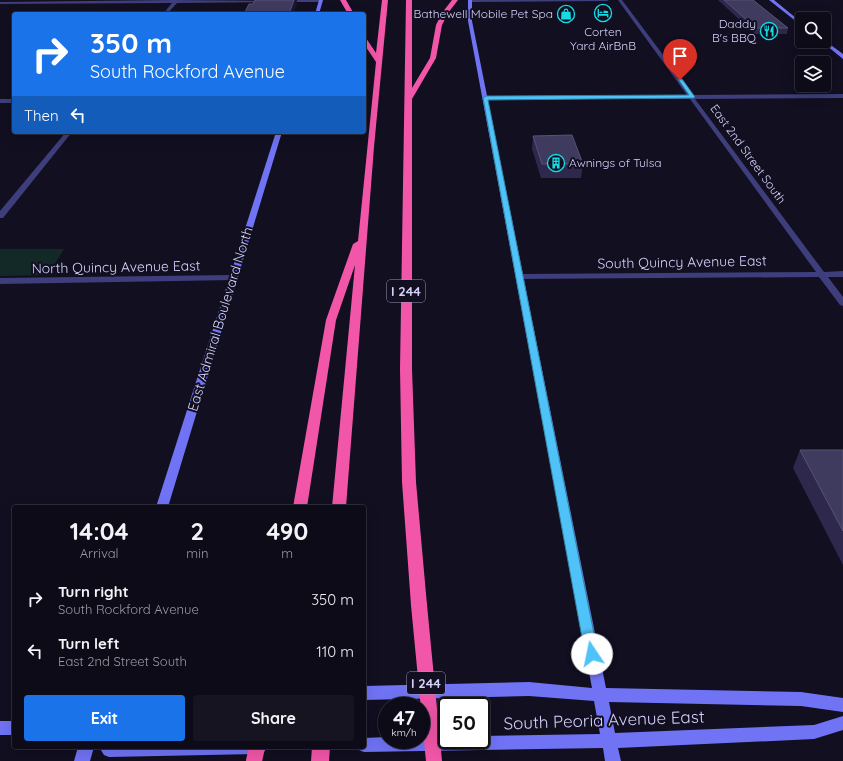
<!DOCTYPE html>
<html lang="en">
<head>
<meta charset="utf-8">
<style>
	body { margin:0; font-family:Quicksand,sans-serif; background:#161421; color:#f1f3f6; height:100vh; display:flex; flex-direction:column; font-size:15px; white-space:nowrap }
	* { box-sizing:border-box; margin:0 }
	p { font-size:13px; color:#9a9ba2 }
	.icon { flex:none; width:22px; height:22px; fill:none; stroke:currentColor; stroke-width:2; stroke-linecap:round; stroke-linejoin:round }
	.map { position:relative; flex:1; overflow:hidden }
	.panel { position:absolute; left:12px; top:505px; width:354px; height:244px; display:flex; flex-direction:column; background:#0d0b18; border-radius:4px; box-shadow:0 4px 16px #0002,0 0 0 1px #2d2b37 }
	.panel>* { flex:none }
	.guide { position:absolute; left:12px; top:12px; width:354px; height:122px; border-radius:4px; box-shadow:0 4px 16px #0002,0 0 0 1px #2d2b37; background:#1a73e8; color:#fff; overflow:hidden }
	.controls { position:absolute; left:795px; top:12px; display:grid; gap:8px }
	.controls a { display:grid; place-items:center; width:36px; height:36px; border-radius:4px; background:#0d0b18; box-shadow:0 4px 16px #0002,0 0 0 1px #2d2b37; font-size:20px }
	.speed { position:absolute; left:378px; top:697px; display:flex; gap:8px; font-size:20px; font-weight:700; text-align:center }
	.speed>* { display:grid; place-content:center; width:52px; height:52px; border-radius:50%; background:#0d0b18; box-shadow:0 4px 16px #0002,0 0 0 1px #2d2b37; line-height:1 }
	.speed small { font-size:10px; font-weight:400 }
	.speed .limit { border:2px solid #111; border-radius:6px; background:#fff; color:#111 }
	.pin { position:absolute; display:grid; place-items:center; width:34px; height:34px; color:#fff; margin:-41px -17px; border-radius:50% 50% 50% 0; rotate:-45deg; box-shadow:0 0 4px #0007 }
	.pin .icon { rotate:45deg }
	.me { position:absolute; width:44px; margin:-22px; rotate:349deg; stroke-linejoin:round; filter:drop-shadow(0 0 3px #0008) }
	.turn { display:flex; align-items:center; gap:14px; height:84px; padding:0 12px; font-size:18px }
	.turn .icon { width:52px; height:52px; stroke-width:2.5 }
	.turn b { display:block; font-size:28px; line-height:34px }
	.then { display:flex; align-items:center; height:38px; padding:0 12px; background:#0003; gap:8px; font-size:15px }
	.eta { display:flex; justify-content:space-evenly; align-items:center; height:68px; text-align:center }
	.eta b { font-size:24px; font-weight:700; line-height:28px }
	.action { display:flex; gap:8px; margin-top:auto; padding:8px 12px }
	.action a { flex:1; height:46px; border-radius:4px; background:#1a73e8; color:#fff; font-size:16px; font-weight:700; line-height:46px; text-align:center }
	.action a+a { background:#161421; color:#f1f3f6 }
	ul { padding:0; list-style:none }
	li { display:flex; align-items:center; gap:12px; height:52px; padding:0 12px }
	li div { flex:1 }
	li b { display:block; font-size:15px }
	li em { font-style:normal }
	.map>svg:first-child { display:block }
	.green { fill:#122927 }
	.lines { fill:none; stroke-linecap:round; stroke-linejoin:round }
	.street { fill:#3d3e7b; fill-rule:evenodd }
	.secondary { fill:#7073f4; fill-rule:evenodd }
	.highway { fill:#f256a9; fill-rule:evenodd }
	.highway-bridge { stroke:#f256a9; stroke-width:16 }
	.wall { fill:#2e294c }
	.shaded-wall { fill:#1b1733 }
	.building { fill:#3f3b5f; stroke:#575277 }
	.route { fill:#4fc3f7; stroke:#337fa1 }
	.labels { text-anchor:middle; stroke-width:4; stroke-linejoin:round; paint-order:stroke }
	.far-poi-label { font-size:12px; fill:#d4d1fb; stroke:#110f20; text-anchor:end }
	.far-street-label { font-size:12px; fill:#d4d1fb; stroke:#110f20 }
	.shield { fill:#110f20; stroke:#9a97b9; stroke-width:1 }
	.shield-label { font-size:13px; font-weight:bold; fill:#d4d1fb }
	.street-label { font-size:14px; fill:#d4d1fb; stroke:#110f20 }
	.near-street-label { font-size:17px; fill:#d4d1fb; stroke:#110f20 }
</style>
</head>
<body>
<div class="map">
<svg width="843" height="761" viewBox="0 0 843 761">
	<rect width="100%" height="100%" fill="#110f20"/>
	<path class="green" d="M 0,249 L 64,249 L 48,275 L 0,276 Z"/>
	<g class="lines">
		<path class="street" d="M 174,0 L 270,1 L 268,2 L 177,3 L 167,14 L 163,14 L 172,3 L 0,4 L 0,2 Z
			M 282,0 L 322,0 L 323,1 L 321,2 L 284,2 Z
			M 469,0 L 609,0 L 607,1 L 470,2 L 468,1 Z
			M 618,0 L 622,0 L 693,95 L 843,94 L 843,98 L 695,99 L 824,272 L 843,271 L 843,277 L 828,277 L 843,297 L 843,306 L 840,305 L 819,277 L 517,279 L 516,277 L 517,275 L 520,274 L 816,272 L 690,99 L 483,99 L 483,97 L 485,96 L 687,95 Z
			M 0,99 L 14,99 L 14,103 L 0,103 Z
			M 66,132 L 72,132 L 3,218 L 0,218 L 0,211 Z
			M 232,275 L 235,276 L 236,278 L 235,280 L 0,284 L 0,278 Z"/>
		<path class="secondary" d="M 319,0 L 323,0 L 319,14 L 315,14 Z
			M 468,0 L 472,0 L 472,21 L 606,688 L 801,692 L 843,698 L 843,712 L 801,706 L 609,702 L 615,733 L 814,725 L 843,716 L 843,730 L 814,739 L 618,748 L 621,761 L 605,761 L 603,748 L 364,752 L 359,750 L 357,747 L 364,747 L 364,738 L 387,737 L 387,740 L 421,740 L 421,737 L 447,736 L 447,740 L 481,740 L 481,736 L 600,734 L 594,701 L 529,696 L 364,700 L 364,686 L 529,682 L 592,688 L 468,21 Z
			M 769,0 L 774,0 L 802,23 L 802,26 Z
			M 824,40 L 843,54 L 843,59 L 821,41 Z
			M 276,132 L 282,132 L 168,507 L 156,507 Z
			M 0,721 L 14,721 L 14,735 L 0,735 Z
			M 78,747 L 94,747 L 90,761 L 74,761 Z
			M 99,747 L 267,747 L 264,752 L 259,754 L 109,757 L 104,755 Z"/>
		<path class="highway" d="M 340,0 L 346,0 L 354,14 L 348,14 Z
			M 382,0 L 388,0 L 374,147 L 346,507 L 332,507 L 355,265 L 336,320 L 307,507 L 293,507 L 326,320 L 353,244 L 358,241 L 376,62 L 364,44 L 364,37 L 366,38 L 376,53 Z
			M 406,0 L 412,0 L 412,88 L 430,58 L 436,25 L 442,13 L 452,0 L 458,0 L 448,13 L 442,25 L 436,58 L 412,99 L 412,369 L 416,482 L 427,605 L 425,610 L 419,612 L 413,610 L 411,605 L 402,482 L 400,369 Z
			M 312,747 L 330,747 L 329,761 L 311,761 Z"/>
		<path class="highway-bridge" d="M 419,605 L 434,761
			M 254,761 L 257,747"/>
	</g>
	<path class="wall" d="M 718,0 L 753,0 L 788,28 L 787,34 L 755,34 Z
		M 533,136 L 583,164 L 581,178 L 541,178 L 532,149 Z
		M 800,450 L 843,450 L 843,565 L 793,468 Z"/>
	<path class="shaded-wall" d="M 294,0 L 297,0 L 297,4 L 293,14 L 289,14 Z"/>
	<path class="building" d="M 255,0 L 294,0 L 289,14 L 244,14 L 249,4 L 253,4 Z
		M 724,0 L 753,0 L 788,28 L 756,28 Z
		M 572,135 L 583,164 L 542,164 L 533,136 Z
		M 800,450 L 843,450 L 843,531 Z"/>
	<path class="route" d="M 678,79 L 682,79 L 695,97 L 694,98 L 488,100 L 598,654 L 596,658 L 592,659 L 587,658 L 585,654 L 483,98 L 486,96 L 689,95 Z"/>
	<defs>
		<g id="hotel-ring" transform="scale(0.9)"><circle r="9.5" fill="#110f20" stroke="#12dde7" stroke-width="1.5"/><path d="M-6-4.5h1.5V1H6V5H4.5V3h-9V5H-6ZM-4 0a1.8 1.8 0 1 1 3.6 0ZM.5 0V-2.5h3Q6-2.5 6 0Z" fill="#12dde7"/></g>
		<g id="shop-ring" transform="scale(0.9)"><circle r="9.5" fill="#110f20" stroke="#12dde7" stroke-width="1.5"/><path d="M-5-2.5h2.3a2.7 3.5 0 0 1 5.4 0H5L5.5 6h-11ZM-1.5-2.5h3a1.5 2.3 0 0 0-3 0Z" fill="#12dde7"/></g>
		<g id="restaurant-ring" transform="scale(0.9)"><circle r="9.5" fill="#110f20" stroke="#12dde7" stroke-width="1.5"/><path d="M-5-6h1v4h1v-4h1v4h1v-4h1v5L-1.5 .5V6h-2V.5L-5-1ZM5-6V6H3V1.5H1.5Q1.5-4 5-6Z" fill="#12dde7"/></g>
		<g id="building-ring" transform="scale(0.9)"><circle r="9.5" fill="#110f20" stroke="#12dde7" stroke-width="1.5"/><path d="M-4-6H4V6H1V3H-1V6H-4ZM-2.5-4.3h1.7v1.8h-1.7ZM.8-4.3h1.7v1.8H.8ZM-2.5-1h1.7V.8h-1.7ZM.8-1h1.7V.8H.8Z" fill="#12dde7"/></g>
	</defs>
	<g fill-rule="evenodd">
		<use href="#hotel-ring" x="603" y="13"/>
		<use href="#shop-ring" x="566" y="14"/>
		<use href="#restaurant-ring" x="769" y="31"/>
		<use href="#building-ring" x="556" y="163"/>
	</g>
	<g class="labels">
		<g class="far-poi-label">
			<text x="553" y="18">Bathewell Mobile Pet Spa</text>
			<text x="756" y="28">Daddy<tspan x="756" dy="14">B's BBQ</tspan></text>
			<text x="603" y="36" text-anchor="middle">Corten<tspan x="603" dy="14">Yard AirBnB</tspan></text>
			<text x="569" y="167" text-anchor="start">Awnings of Tulsa</text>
		</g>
		<g class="far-street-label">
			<text transform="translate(748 154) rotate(54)" y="4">East 2nd Street South</text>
		</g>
		<g class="shield">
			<rect x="387" y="280" width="38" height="22" rx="3"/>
			<rect x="407" y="672" width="38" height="22" rx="3"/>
		</g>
		<g class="shield-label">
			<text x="406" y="296">I 244</text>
			<text x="426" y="688">I 244</text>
		</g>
		<g class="street-label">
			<text transform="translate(682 262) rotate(-1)" y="5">South Quincy Avenue East</text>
			<text transform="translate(116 267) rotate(-1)" y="5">North Quincy Avenue East</text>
			<text transform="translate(220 319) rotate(-73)" y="5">East Admiral Boulevard North</text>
		</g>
		<g class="near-street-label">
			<text transform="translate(604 720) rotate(-2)" y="6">South Peoria Avenue East</text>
		</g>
	</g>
</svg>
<div class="controls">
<a><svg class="icon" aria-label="search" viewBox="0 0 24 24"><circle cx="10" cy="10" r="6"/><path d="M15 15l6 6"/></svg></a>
<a><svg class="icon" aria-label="layers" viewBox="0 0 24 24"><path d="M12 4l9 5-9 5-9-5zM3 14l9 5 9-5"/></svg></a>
</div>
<div class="speed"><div>47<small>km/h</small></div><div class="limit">50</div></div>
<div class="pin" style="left:680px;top:80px;background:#d93025"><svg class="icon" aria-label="arrive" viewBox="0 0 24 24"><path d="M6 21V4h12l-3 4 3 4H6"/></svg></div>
<svg class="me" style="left:592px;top:654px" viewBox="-20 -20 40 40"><circle r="19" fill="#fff"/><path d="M0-13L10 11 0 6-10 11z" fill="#4fc3f7"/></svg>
<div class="guide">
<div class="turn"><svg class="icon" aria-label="right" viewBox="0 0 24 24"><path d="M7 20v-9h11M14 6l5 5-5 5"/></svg><div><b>350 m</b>South Rockford Avenue</div></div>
<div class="then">Then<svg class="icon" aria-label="left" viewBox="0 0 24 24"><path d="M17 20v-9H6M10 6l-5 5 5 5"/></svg></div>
</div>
<section class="panel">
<div class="eta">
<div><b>14:04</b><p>Arrival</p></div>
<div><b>2</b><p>min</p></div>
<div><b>490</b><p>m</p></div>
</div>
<ul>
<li><svg class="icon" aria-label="right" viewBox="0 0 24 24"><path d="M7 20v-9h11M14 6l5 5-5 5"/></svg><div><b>Turn right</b><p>South Rockford Avenue</p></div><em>350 m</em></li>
<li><svg class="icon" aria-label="left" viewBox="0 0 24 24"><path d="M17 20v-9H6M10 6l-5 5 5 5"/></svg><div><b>Turn left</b><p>East 2nd Street South</p></div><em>110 m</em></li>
</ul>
<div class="action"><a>Exit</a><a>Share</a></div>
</section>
</div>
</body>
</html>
